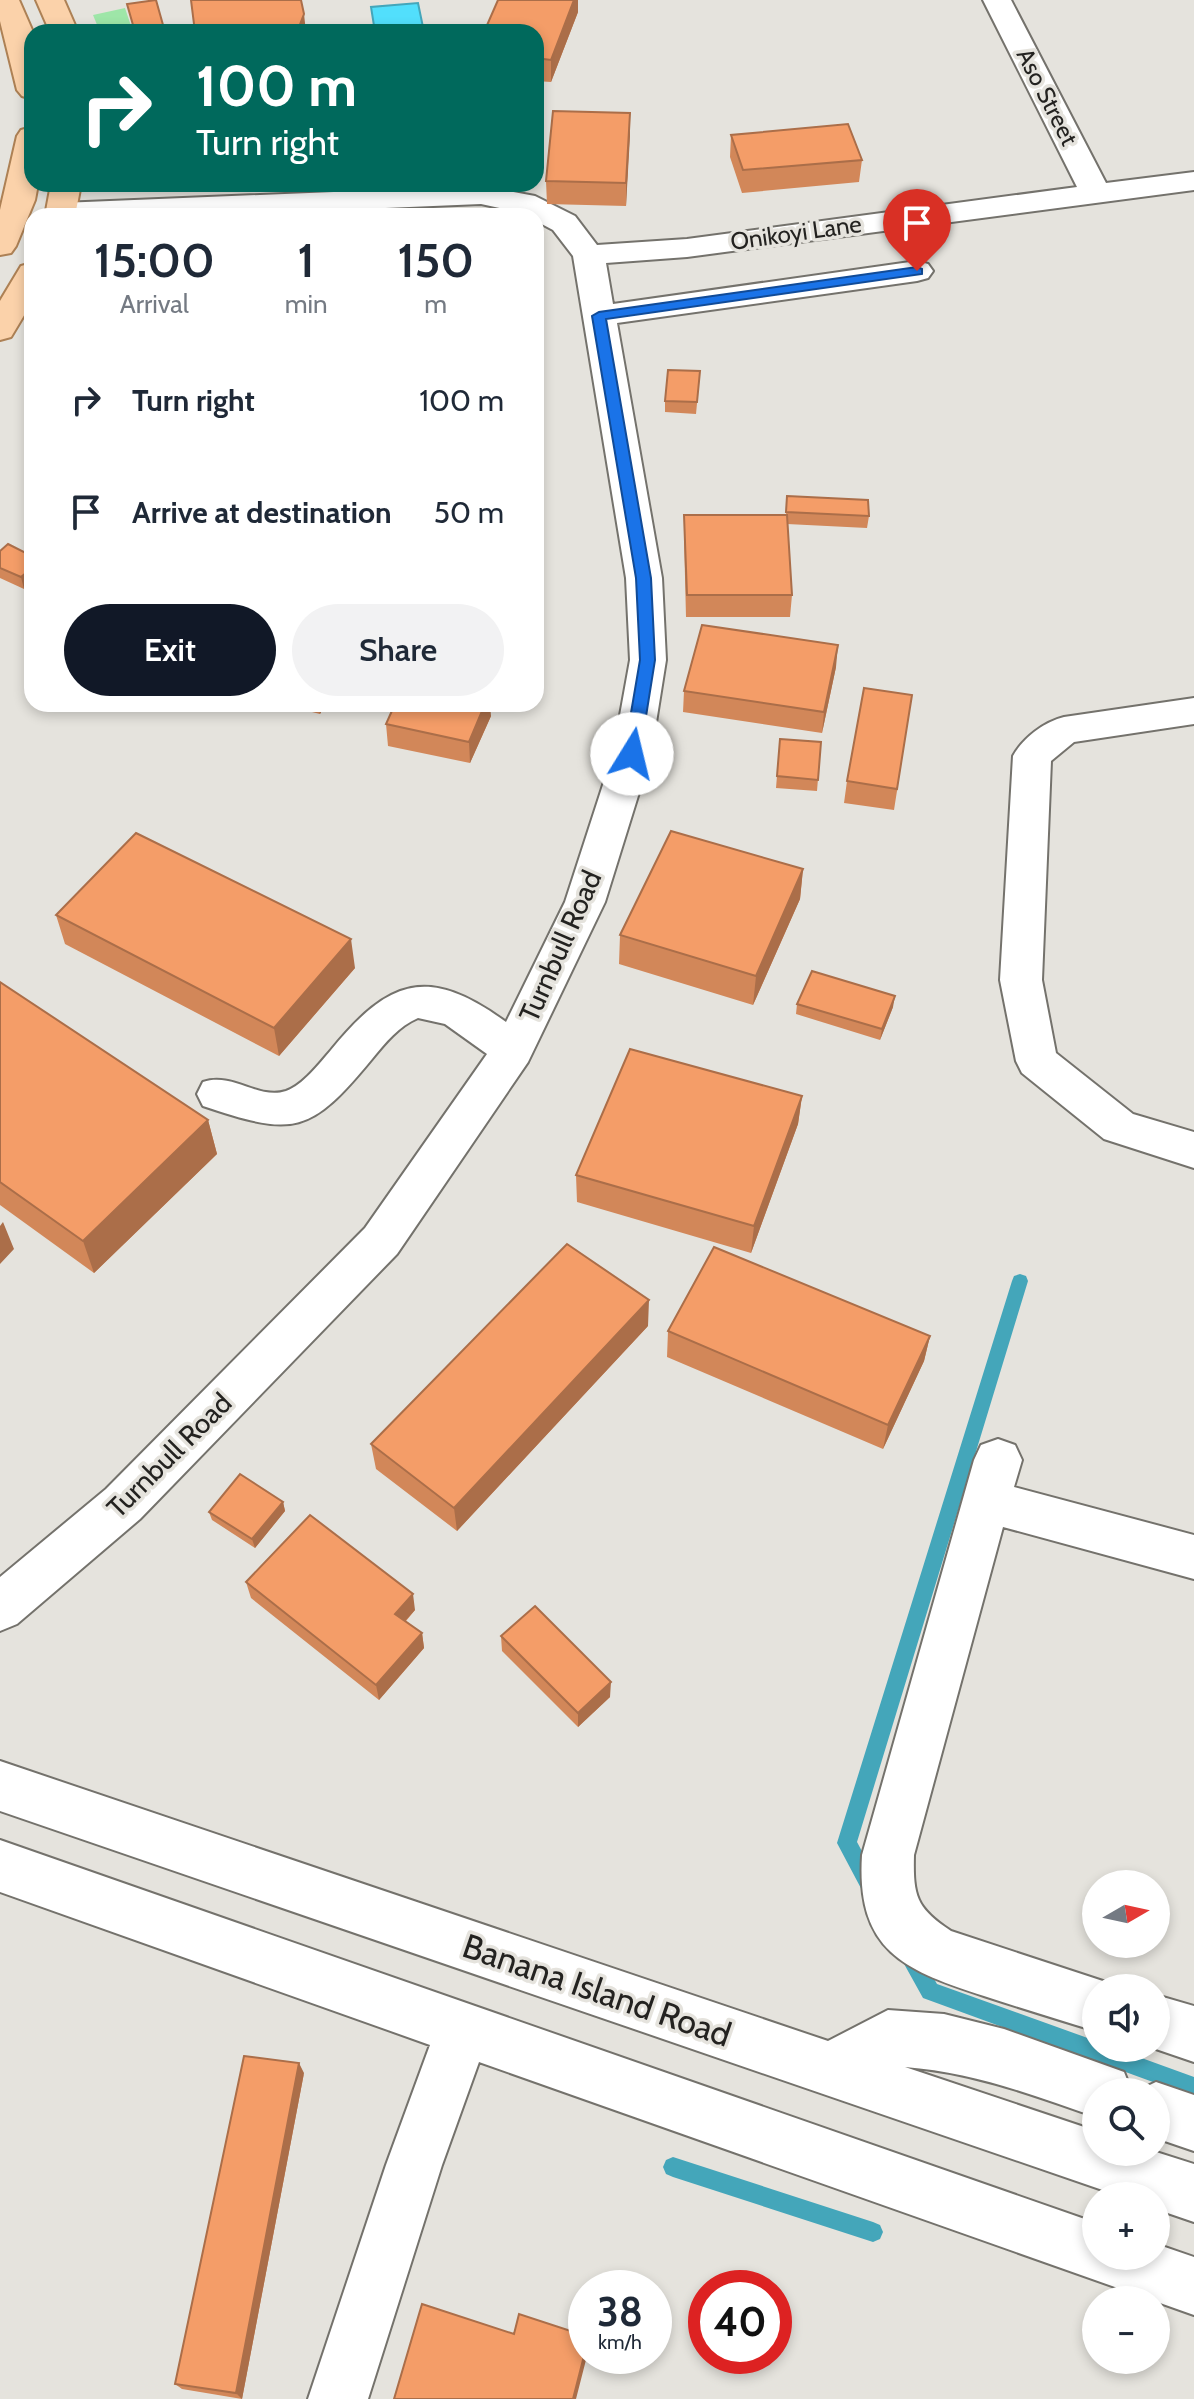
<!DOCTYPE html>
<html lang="en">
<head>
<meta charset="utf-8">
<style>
	body { margin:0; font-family:Cabin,sans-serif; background:#f2f2f3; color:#1f2937; height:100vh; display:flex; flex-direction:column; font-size:30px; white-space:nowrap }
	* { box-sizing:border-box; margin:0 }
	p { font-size:26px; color:#747a83 }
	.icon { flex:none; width:44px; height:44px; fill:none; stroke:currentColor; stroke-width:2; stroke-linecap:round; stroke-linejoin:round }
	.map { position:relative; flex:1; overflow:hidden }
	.drawer { position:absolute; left:24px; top:208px; width:520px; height:504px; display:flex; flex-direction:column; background:#fff; border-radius:24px; box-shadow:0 4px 12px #0003 }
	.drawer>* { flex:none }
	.banner { position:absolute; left:24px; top:24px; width:520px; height:168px; border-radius:24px; box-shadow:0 4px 12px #0003; background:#00695c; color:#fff; overflow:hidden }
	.needle { width:52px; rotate:81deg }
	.tools { position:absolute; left:1082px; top:1870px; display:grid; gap:16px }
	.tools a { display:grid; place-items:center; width:88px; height:88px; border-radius:50%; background:#fff; box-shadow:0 4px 12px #0003; font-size:40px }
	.speed { position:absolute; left:568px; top:2270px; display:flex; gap:16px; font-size:40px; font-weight:700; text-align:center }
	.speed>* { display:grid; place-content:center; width:104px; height:104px; border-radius:50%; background:#fff; box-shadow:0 4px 12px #0003; line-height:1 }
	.speed small { font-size:20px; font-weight:400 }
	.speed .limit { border:12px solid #d22; background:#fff; color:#111 }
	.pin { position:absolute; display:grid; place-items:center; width:68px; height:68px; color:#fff; margin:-82px -34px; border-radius:50% 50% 50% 0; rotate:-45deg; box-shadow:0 0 8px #0007 }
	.pin .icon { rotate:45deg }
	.me { position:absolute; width:88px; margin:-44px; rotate:9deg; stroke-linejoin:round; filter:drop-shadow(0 0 6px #0008) }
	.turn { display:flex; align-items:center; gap:28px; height:168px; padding:0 40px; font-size:36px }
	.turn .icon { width:104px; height:104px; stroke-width:2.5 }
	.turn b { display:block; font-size:56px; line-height:68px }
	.eta { display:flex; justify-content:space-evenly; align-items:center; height:136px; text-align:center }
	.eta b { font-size:48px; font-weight:600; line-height:56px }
	.action { display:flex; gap:16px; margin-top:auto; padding:16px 40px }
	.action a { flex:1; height:92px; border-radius:48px; background:#111827; color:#fff; font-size:32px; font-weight:600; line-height:92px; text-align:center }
	.action a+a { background:#f2f2f3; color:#1f2937 }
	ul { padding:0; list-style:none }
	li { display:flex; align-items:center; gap:24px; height:112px; padding:0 40px }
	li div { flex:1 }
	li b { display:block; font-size:30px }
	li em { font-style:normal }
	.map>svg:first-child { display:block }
	.green { fill:#9ee6a8 }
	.water { fill:#52dffc; stroke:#44a6ba; stroke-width:2 }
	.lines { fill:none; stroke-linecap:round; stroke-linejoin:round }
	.stream { fill:#44a6ba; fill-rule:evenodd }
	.minor-casing { stroke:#74726c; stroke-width:4 }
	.major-casing { stroke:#ad8155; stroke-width:4 }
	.minor { fill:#fff; fill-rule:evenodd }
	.major { fill:#fbd2aa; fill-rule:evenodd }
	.wall { fill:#d28759 }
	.shaded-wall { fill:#ab6e49 }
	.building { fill:#f49d68; stroke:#ab6e49; stroke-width:2 }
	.route { fill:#1a73e8; stroke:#114b97; stroke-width:2 }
	.labels { text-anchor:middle; stroke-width:7; stroke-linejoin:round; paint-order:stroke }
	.far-street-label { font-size:24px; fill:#232220; stroke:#e5e3dd }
	.street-label { font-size:28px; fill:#232220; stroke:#e5e3dd }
	.near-street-label { font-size:34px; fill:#232220; stroke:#e5e3dd }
</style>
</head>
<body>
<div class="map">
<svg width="1194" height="2399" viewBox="0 0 1194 2399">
	<rect width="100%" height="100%" fill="#e5e3dd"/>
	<path class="green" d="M 125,8 L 133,32 L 100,32 L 93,15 Z"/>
	<path class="water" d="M 418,3 L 424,32 L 375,32 L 371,7 Z"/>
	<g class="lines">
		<path class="stream" d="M 1020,1274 L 1026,1276 L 1028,1281 L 857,1842 L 881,1887 L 878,1894 L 871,1897 L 864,1894 L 837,1843 L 1012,1281 L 1014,1276 Z
			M 908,1943 L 915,1946 L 937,1984 L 1096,2041 L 1096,2048 L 1114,2048 L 1194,2077 L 1194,2097 L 923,1998 L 898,1953 L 901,1946 Z
			M 673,2157 L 873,2222 L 880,2225 L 883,2232 L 880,2239 L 873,2242 L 673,2177 L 666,2174 L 663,2167 L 666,2160 Z"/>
		<g class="minor-casing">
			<path id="minor" d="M 983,0 L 1011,0 L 1106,183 L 1194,172 L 1194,190 L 687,257 L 606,263 L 613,304 L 917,261 L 928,264 L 933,271 L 928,278 L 917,281 L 617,323 L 662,578 L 666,660 L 651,754 L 605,902 L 528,1062 L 397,1254 L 140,1519 L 17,1624 L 0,1631 L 0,1577 L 106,1489 L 365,1228 L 487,1054 L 445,1024 L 418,1018 C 399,1026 385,1043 372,1059 C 310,1134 295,1137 203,1106 L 197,1094 L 203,1082 C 233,1072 258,1100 286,1091 C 303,1085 319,1064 331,1050 C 389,979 428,965 506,1022 L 565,902 L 613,754 L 630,660 L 626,578 L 573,256 L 553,230 L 536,221 L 536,216 L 481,204 L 191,216 L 48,216 L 46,212 L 50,205 L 61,203 L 481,186 L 535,196 L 575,216 L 597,245 L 687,239 L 1077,187 Z
				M 1194,698 L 1194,724 L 1074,742 L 1051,761 L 1042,980 L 1056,1053 L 1133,1114 L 1194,1132 L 1194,1168 L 1104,1139 L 1022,1073 L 1016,1061 L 1000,980 L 1013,756 C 1023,738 1044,722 1064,717 Z
				M 998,1439 L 1015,1445 L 1022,1460 L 1014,1487 L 1194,1535 L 1194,1579 L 1003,1527 L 914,1855 C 913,1896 916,1908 951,1931 L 1115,1985 L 1117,1988 L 1096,1988 L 1096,2031 C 1059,2020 1021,2008 984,1996 C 904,1970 856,1951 862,1855 L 974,1460 L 981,1445 Z
				M 0,1761 L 828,2041 L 888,2010 L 944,2014 L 1004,2029 L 1124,2072 L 1132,2092 L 1096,2092 L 1096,2117 C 1033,2095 972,2072 905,2067 L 1096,2131 L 1096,2152 L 1156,2152 L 1194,2164 L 1194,2222 L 1156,2209 L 1156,2196 L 1120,2196 L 0,1811 Z
				M 0,1840 L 1096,2223 L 1096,2256 L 1156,2256 L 1156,2244 L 1194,2257 L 1194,2315 L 479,2062 L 442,2165 L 368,2399 L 308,2399 L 386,2165 L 430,2045 L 0,1892 Z
				M 1156,1995 L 1194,2006 L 1194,2062 L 1153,2048 L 1156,2048 Z
				M 1156,2082 L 1194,2095 L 1194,2151 L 1156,2138 L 1156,2092 L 1135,2092 Z"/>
		</g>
		<g class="major-casing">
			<path id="major" d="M 0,0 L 19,0 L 33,32 L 32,99 L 22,96 L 17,90 L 0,21 Z
				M 36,0 L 64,0 L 78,32 L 50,32 Z
				M 32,127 L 32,184 L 38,184 L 35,200 L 16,246 L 11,253 L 0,255 L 0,210 L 17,136 L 21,130 Z
				M 51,184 L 81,184 L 75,216 L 45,216 Z
				M 32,263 L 32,302 L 11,337 L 0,340 L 0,301 L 21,266 Z"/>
		</g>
		<use href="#minor" class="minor"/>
		<use href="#major" class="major"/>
	</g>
	<path class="wall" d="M 498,0 L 578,0 L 578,12 L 551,82 L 536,81 L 536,32 Z
		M 630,113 L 626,206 L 547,204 L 546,181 Z
		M 731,135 L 862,160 L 859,182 L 742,193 L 730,157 Z
		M 700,371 L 696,414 L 665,412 L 665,401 Z
		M 787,496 L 869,516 L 867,528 L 787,524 L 792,595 L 790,617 L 686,617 L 684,537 L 684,515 L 786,515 Z
		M 0,551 L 32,556 L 24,589 L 0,578 Z
		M 836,667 L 822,733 L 683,712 L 684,691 Z
		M 912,695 L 894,810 L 844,803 L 847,781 Z
		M 280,704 L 325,704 L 320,714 Z
		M 491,716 L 470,763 L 388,746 L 386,724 Z
		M 780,739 L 821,742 L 817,791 L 776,788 Z
		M 803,869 L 800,899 L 753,1005 L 619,964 L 620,935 Z
		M 56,915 L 355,968 L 279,1056 L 65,944 Z
		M 0,982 L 208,1120 L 217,1154 L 94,1273 L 0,1205 Z
		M 797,1004 L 893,1007 L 880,1040 L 796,1014 Z
		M 802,1096 L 798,1124 L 751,1253 L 577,1202 L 576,1175 Z
		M 648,1326 L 457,1531 L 376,1469 L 371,1444 Z
		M 668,1331 L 930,1336 L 924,1361 L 883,1449 L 667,1357 Z
		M 283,1502 L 285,1511 L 255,1548 L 212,1520 L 209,1512 Z
		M 246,1582 L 415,1610 L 406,1621 L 422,1633 L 424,1648 L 379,1700 L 251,1598 Z
		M 501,1636 L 610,1697 L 578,1727 L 502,1651 Z
		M 304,2073 L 242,2399 L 182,2389 L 175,2384 Z"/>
	<path class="shaded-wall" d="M 574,0 L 578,0 L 578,12 L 551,82 L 551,60 Z
		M 304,14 L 306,32 L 297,32 Z
		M 630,113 L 630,136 L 626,206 L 626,183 Z
		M 32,568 L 32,582 L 24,589 L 21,577 Z
		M 838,645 L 836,667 L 822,733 L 824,712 Z
		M 318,704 L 325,704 L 320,714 Z
		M 485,704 L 490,704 L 491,716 L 470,763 L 469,742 Z
		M 803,869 L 800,899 L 753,1005 L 756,976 Z
		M 351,939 L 355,968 L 279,1056 L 274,1028 Z
		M 895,996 L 893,1007 L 880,1040 L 882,1029 Z
		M 802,1096 L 798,1124 L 751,1253 L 754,1226 Z
		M 208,1120 L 217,1154 L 94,1273 L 83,1241 Z
		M 3,1222 L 14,1249 L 0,1264 L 0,1226 Z
		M 649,1300 L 648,1326 L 457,1531 L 454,1508 Z
		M 930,1336 L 924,1361 L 883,1449 L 888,1425 Z
		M 283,1502 L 285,1511 L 255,1548 L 252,1539 Z
		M 413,1594 L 415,1610 L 398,1629 L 395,1614 Z
		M 422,1633 L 424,1648 L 379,1700 L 376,1685 Z
		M 611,1682 L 610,1697 L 578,1727 L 578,1713 Z
		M 299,2063 L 304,2073 L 242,2399 L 236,2393 Z
		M 586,2348 L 586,2356 L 587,2356 L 576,2399 L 573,2399 Z"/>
	<path class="building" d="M 156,0 L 165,32 L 135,32 L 127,4 Z
		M 191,0 L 301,0 L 304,14 L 297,32 L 195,32 Z
		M 498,0 L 574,0 L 551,60 L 536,58 L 536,32 L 484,32 Z
		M 553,111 L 630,113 L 626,183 L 546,181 Z
		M 848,124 L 862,160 L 743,170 L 731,135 Z
		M 668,370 L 700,371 L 697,402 L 665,401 Z
		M 787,496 L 868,500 L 869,516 L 786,512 Z
		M 684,515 L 787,515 L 792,595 L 687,595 Z
		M 8,544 L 32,556 L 32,568 L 21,577 L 0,568 L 0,551 Z
		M 702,625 L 838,645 L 824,712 L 684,691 Z
		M 864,688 L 912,695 L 897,789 L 847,781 Z
		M 395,704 L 485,704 L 469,742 L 386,724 Z
		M 780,739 L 821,742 L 818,780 L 777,776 Z
		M 671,831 L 803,869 L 756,976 L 620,935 Z
		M 136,833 L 351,939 L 274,1028 L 56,915 Z
		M 812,971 L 895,996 L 882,1029 L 797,1004 Z
		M 0,982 L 208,1120 L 83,1241 L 0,1182 Z
		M 630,1049 L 802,1096 L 754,1226 L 576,1175 Z
		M 567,1244 L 649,1300 L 454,1508 L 371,1444 Z
		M 714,1247 L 930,1336 L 888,1425 L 668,1331 Z
		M 240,1474 L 283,1502 L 252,1539 L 209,1512 Z
		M 310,1515 L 413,1594 L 395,1614 L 422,1633 L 376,1685 L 246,1582 Z
		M 535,1606 L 611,1682 L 578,1713 L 501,1636 Z
		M 244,2056 L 299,2063 L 236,2393 L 175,2384 Z
		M 422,2304 L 514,2334 L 519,2314 L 586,2336 L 586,2348 L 573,2399 L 394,2399 Z"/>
	<path class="route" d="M 917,267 L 922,269 L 922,274 L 606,319 L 651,578 L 655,660 L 640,754 L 638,758 L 626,758 L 624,754 L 640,660 L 636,578 L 592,316 L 599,312 Z"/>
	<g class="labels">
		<g class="far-street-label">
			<text transform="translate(1047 97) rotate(63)" y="8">Aso Street</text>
			<text transform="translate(796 233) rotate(-8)" y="8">Onikoyi Lane</text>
		</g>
		<g class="street-label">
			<text transform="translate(560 946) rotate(-66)" y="10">Turnbull Road</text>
			<text transform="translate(169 1455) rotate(-45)" y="10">Turnbull Road</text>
		</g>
		<g class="near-street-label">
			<text transform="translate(597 1990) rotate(19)" y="12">Banana Island Road</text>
		</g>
	</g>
</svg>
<div class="tools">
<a><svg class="needle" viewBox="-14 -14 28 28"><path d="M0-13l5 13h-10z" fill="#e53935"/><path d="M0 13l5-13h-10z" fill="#747a83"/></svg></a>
<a><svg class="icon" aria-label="sound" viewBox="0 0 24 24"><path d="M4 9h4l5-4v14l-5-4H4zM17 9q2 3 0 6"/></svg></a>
<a><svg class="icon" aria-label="search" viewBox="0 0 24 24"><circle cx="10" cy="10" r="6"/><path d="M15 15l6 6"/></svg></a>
<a>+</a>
<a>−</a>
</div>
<div class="speed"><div>38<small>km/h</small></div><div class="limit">40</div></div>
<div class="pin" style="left:917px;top:271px;background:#d93025"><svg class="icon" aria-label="arrive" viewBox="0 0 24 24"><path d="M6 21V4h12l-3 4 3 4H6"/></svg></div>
<svg class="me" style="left:632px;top:754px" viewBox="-20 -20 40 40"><circle r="19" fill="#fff"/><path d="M0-13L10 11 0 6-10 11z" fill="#1a73e8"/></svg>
<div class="banner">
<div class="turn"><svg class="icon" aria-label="right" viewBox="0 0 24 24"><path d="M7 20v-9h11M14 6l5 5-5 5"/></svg><div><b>100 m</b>Turn right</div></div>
</div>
<section class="drawer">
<div class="eta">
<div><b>15:00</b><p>Arrival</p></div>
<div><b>1</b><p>min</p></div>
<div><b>150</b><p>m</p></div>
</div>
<ul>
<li><svg class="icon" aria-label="right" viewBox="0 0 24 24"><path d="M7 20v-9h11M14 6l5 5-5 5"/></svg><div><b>Turn right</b></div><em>100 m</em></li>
<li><svg class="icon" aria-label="arrive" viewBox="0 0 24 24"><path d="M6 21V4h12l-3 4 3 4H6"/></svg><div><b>Arrive at destination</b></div><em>50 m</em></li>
</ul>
<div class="action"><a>Exit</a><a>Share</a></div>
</section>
</div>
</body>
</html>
